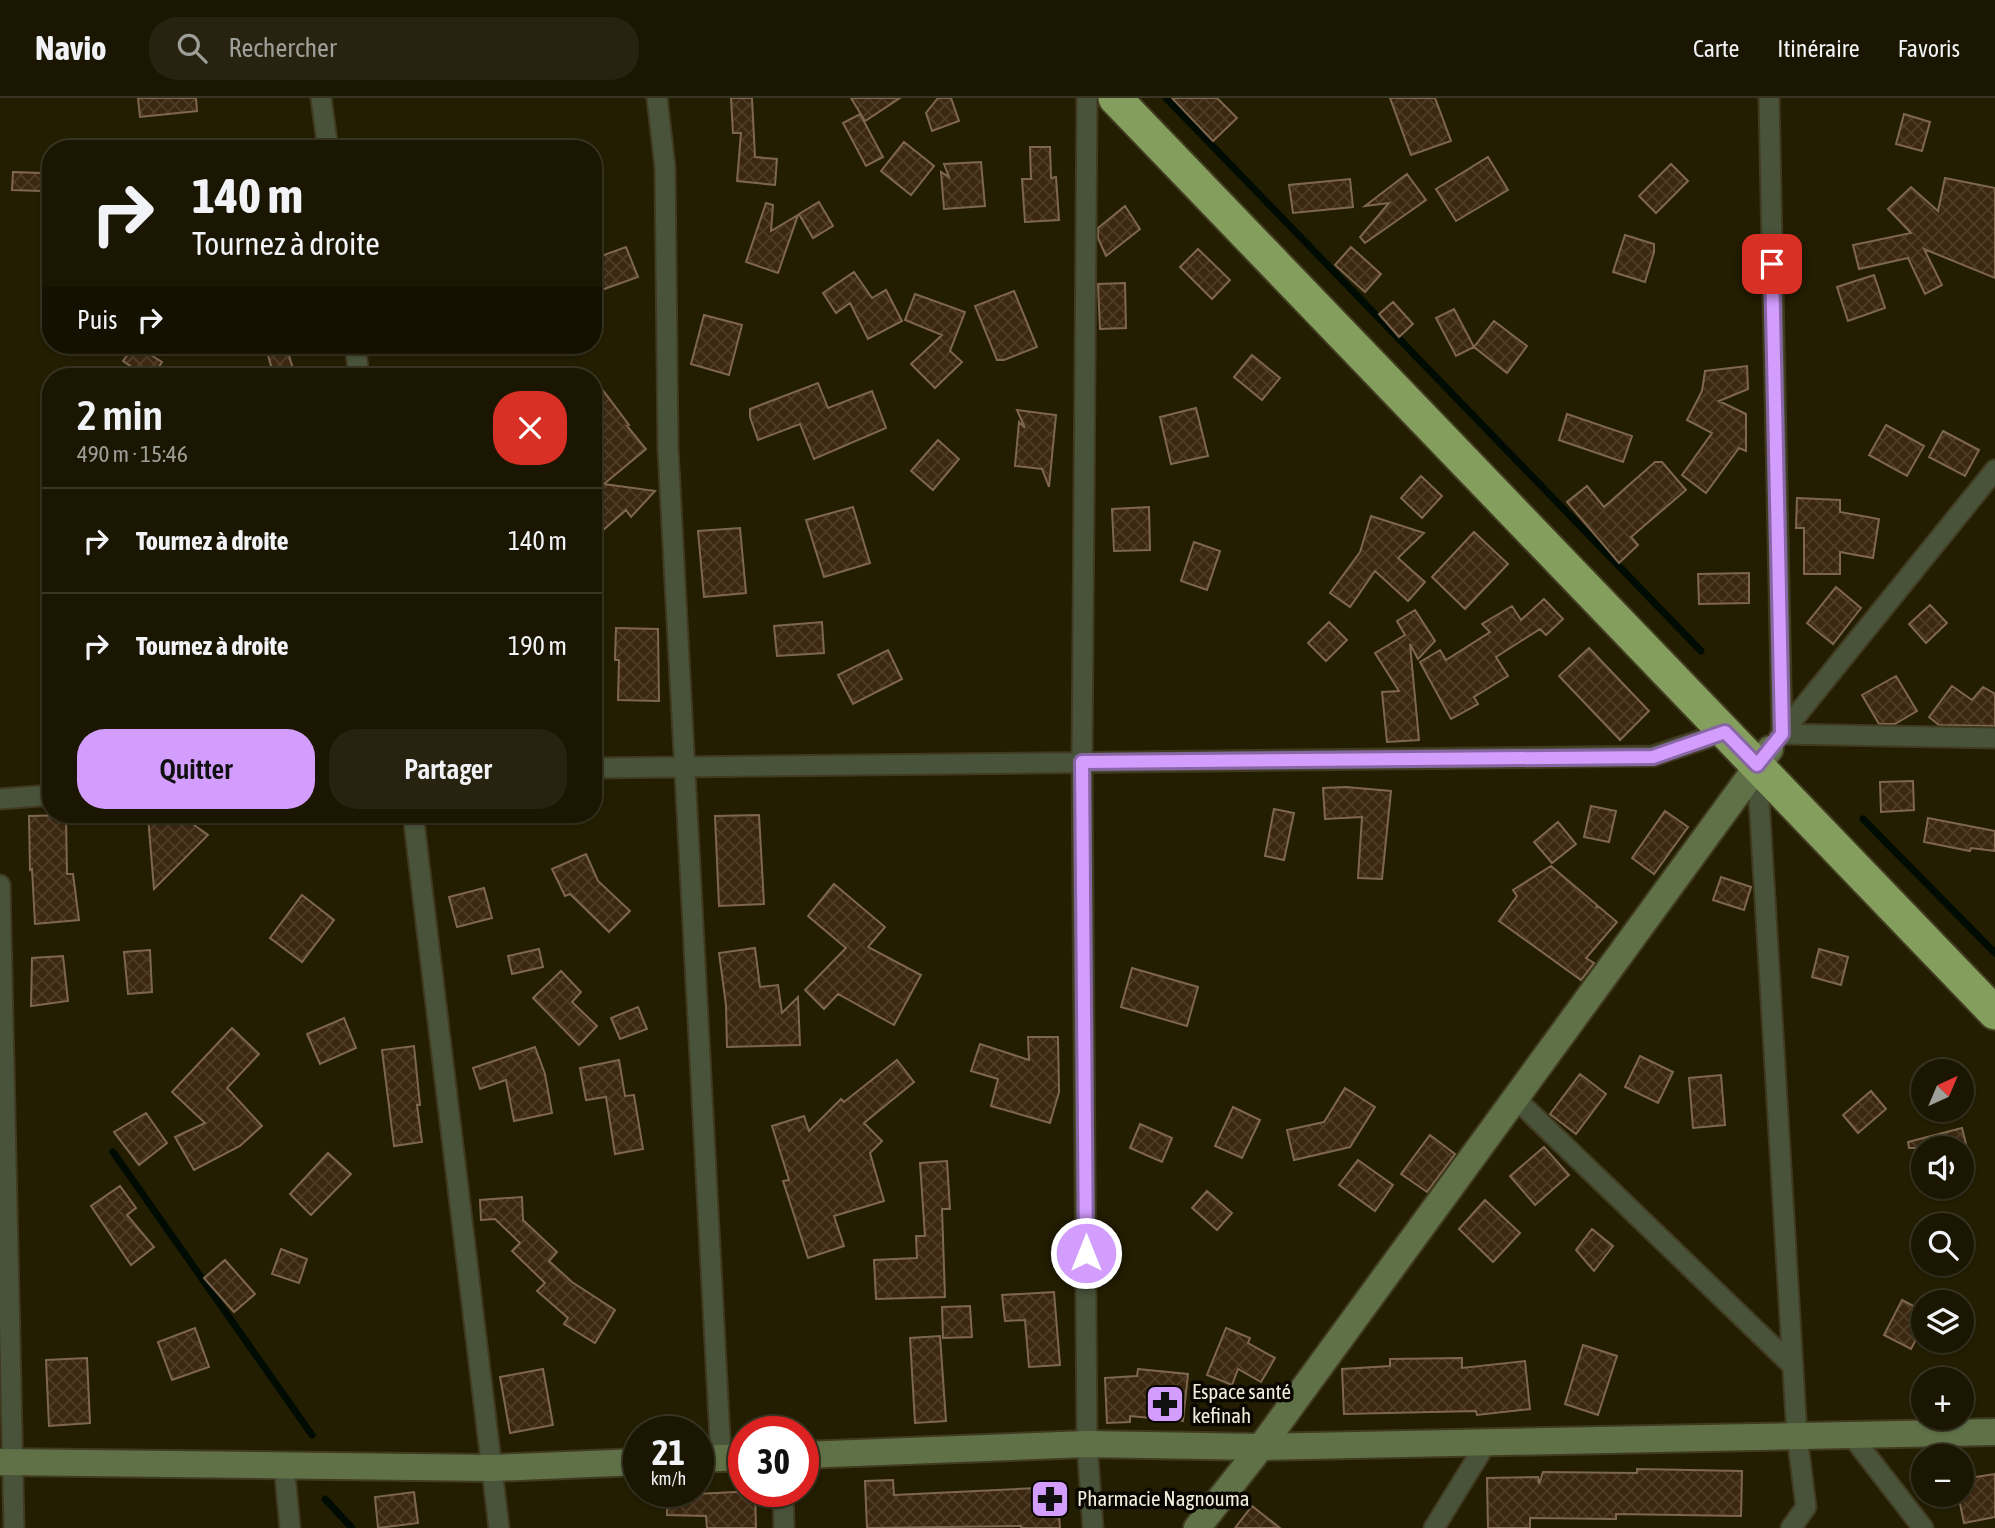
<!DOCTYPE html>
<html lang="fr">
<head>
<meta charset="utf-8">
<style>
	body { margin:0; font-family:"Asap Condensed",sans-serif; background:#272310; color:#f1f3f6; height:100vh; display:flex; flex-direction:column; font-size:26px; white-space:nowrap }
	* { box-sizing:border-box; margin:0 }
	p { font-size:23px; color:#9f9f99 }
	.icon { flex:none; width:38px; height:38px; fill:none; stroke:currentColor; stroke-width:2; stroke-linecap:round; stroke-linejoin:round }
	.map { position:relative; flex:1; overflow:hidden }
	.drawer { position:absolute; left:42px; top:270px; width:560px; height:455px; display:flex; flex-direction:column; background:#1a1601; border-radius:28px; box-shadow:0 2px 5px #0004,0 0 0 2px #383523 }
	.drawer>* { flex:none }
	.hud { position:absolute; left:42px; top:42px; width:560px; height:214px; border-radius:28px; box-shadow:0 2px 5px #0004,0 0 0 2px #383523; background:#1a1601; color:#f1f3f6; overflow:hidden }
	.needle { width:46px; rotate:44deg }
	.fabs { position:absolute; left:1911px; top:961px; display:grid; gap:14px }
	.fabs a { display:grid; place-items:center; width:63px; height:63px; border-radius:50%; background:#1a1601; box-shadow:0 2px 5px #0004,0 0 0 2px #383523; font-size:35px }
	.speed { position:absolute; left:623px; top:1318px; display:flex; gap:14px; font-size:35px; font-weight:700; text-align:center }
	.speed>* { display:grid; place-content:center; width:91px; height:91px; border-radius:50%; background:#1a1601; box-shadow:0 2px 5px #0004,0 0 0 2px #383523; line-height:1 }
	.speed small { font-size:18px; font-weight:400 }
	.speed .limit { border:10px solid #d22; background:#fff; color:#111 }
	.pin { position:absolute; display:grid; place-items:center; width:60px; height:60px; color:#fff; margin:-30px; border-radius:14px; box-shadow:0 4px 10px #0006 }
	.me { position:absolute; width:77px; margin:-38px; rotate:0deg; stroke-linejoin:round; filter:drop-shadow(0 0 5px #0008) }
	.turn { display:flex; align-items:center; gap:24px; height:147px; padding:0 35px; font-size:32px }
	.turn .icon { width:91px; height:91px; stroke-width:2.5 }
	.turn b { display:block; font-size:49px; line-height:60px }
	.then { display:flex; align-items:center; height:66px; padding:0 35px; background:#0003; gap:14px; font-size:26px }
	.round { display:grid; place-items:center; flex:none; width:74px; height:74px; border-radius:28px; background:#272310 }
	.summary { display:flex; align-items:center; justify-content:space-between; height:119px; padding:0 35px }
	h1 { font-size:42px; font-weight:600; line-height:52px }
	.cta { display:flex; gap:14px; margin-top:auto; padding:14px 35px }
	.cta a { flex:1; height:80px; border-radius:28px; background:#d29dfd; color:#111; font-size:28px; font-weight:600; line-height:80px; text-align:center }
	.cta a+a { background:#272310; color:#f1f3f6 }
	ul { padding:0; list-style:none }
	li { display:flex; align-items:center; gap:21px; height:105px; padding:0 35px; border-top:2px solid #383523 }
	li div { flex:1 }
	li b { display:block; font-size:26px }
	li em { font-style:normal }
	header { display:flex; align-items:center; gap:42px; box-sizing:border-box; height:98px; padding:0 35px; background:#1a1601; border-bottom:2px solid #383523 }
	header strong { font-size:33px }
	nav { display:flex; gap:38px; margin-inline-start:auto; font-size:24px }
	.search { width:490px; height:63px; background:#272310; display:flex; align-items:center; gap:18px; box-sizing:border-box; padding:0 24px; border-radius:28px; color:#9f9f99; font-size:26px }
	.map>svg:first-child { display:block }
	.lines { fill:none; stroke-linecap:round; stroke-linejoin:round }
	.stream { stroke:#000c03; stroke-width:7 }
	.building { fill:url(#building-cross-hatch); stroke:#7f674f; stroke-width:2 }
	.street-casing { stroke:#403a20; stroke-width:23 }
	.secondary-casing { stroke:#403a20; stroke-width:30 }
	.highway-casing { stroke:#403a20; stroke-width:37 }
	.street { stroke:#48533a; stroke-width:19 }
	.secondary { stroke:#607148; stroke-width:26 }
	.highway { stroke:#849e5d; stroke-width:33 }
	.route-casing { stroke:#8866a4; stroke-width:18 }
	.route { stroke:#d29dfd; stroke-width:12 }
	.labels { text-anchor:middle; stroke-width:7; stroke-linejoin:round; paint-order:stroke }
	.poi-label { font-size:21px; fill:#f1eedc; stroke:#0a0701; text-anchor:start }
</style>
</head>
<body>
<header>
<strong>Navio</strong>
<div class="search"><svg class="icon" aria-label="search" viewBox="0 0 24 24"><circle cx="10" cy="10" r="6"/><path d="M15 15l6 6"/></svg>Rechercher</div>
<nav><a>Carte</a><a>Itinéraire</a><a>Favoris</a></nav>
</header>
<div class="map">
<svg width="1995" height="1430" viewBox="0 0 1995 1430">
	<defs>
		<pattern id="building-cross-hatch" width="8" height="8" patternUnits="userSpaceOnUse" patternTransform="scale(1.75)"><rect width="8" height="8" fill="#3c2811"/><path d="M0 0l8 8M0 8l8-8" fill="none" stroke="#4f3d28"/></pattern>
	</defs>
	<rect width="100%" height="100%" fill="#231d01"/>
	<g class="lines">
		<path class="stream" d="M 1166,0 L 1701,553
			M 1863,721 L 1995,855
			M 113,1054 L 312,1337
			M 325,1401 L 352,1430"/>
	</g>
	<path class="building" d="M 138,0 L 196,0 L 197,13 L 140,19 Z
		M 731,0 L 752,0 L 755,59 L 777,61 L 775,87 L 737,83 L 741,35 L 733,35 Z
		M 851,0 L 900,0 L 865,23 Z
		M 938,0 L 951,0 L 959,23 L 932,33 L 926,15 Z
		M 1172,0 L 1217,0 L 1237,20 L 1213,43 Z
		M 1390,0 L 1435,0 L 1451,43 L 1411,57 Z
		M 860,16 L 883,59 L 866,68 L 843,25 Z
		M 1904,16 L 1930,24 L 1922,53 L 1896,46 Z
		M 904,44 L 934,68 L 911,97 L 881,73 Z
		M 1030,49 L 1050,49 L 1051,80 L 1056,79 L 1059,122 L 1025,124 L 1022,81 L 1031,81 Z
		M 1488,59 L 1508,92 L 1456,123 L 1436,91 Z
		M 981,64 L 985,108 L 944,111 L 941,74 L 949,79 L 944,66 Z
		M 1671,66 L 1688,83 L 1656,115 L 1639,98 Z
		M 13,74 L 42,75 L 41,93 L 12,92 Z
		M 1407,76 L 1426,102 L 1365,145 L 1360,139 L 1389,105 L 1365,108 Z
		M 1945,80 L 1995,90 L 1995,180 L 1924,151 L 1942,187 L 1925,196 L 1908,160 L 1859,171 L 1853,147 L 1911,135 L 1888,111 L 1911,89 L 1938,113 Z
		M 1350,81 L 1353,109 L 1293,115 L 1289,87 Z
		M 819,104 L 833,128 L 813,140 L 799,116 Z
		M 766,105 L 773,107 L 771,133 L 798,117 L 778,175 L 746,164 Z
		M 1125,108 L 1140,131 L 1106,158 L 1098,140 L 1098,130 Z
		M 1625,137 L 1654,146 L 1654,154 L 1645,184 L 1613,174 Z
		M 626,149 L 638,179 L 593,195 L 593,161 Z
		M 1351,149 L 1381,176 L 1365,194 L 1335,167 Z
		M 1198,151 L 1230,182 L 1212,201 L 1180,169 Z
		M 854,174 L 872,200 L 886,192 L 902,223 L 868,241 L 850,205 L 836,215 L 823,195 Z
		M 1874,177 L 1885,210 L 1848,223 L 1837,189 Z
		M 1125,185 L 1126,230 L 1100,231 L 1098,186 Z
		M 1014,193 L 1037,249 L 1004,262 L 997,262 L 975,208 Z
		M 915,196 L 965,214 L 950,253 L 962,264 L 935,290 L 911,266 L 942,237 L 905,222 Z
		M 1393,204 L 1413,226 L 1399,239 L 1379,216 Z
		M 1454,211 L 1474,249 L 1456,258 L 1436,220 Z
		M 704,217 L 742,227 L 729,277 L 691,266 Z
		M 1494,223 L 1527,248 L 1507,275 L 1474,249 Z
		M 135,247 L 162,264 L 153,278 L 145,278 L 123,263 Z
		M 265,247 L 286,247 L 295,278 L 274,278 Z
		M 1252,257 L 1280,280 L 1262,302 L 1234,279 Z
		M 1747,268 L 1748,291 L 1719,303 L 1746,316 L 1746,353 L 1739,350 L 1706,395 L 1682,377 L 1712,335 L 1687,322 L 1702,293 L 1705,273 Z
		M 593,279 L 629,327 L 627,328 L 646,351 L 604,386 L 655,393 L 631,419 L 626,412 L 593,441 Z
		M 818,285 L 828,310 L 872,293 L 886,330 L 814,361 L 800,326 L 758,342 L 750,319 L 750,311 Z
		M 1196,310 L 1208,358 L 1171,366 L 1160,319 Z
		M 1017,312 L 1056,317 L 1049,389 L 1042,371 L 1015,368 L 1019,324 L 1025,330 Z
		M 1567,316 L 1632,338 L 1623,364 L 1559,342 Z
		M 1886,327 L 1924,348 L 1907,378 L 1869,357 Z
		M 1943,333 L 1979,352 L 1965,378 L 1929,359 Z
		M 938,342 L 959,361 L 933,392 L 911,373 Z
		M 1655,364 L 1662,364 L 1686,392 L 1631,439 L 1638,447 L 1619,465 L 1567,404 L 1587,388 L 1604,409 Z
		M 1421,378 L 1442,398 L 1422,420 L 1401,400 Z
		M 1797,400 L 1840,402 L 1840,414 L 1879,421 L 1873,460 L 1840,454 L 1840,476 L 1804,476 L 1804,430 L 1796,430 Z
		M 853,409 L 870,465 L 824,479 L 806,422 Z
		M 1149,409 L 1150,452 L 1114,453 L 1112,411 Z
		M 1371,418 L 1424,435 L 1398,460 L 1425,484 L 1408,503 L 1375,473 L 1350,509 L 1330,495 L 1360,454 Z
		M 740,430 L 746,495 L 704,499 L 698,433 Z
		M 1474,434 L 1508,466 L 1465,511 L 1432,479 Z
		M 1194,444 L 1220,453 L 1207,492 L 1181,483 Z
		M 1749,475 L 1749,505 L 1699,506 L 1698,476 Z
		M 1836,489 L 1861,510 L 1833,546 L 1807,525 Z
		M 1544,501 L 1563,521 L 1546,537 L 1540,531 L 1496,559 L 1508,578 L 1474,599 L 1478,606 L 1451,621 L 1420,564 L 1440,552 L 1446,562 L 1490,534 L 1482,526 L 1512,508 L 1521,522 Z
		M 1930,507 L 1947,525 L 1926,545 L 1909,526 Z
		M 1415,512 L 1435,543 L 1418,561 L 1410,546 L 1419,642 L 1387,644 L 1382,594 L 1399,593 L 1375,555 L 1405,537 L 1397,523 Z
		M 822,524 L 824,555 L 777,558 L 774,528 Z
		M 1329,524 L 1347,542 L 1326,563 L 1308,545 Z
		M 616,530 L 658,531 L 659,603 L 618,602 L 619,562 L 615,562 Z
		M 1589,550 L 1649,613 L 1620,642 L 1559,578 Z
		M 888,552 L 902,581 L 853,606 L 838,577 Z
		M 1896,578 L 1917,613 L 1895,626 L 1879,626 L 1862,597 Z
		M 1952,588 L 1972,602 L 1983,589 L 1995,596 L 1995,628 L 1939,627 L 1929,619 Z
		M 1913,683 L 1914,712 L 1881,714 L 1880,684 Z
		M 1346,689 L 1391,693 L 1382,781 L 1358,780 L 1362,719 L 1325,721 L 1323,690 Z
		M 1591,708 L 1616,713 L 1609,744 L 1584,739 Z
		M 1274,711 L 1294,715 L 1284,762 L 1265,758 Z
		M 1665,713 L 1688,729 L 1654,776 L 1632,760 Z
		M 66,717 L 67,776 L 73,776 L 79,822 L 35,826 L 32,771 L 30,772 L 29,718 Z
		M 180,717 L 208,737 L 154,791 L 148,719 Z
		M 759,717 L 764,806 L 719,808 L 715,718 Z
		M 1928,720 L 1995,733 L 1995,753 L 1971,750 L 1970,753 L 1924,744 Z
		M 1558,724 L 1576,746 L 1552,765 L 1534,744 Z
		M 586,756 L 598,783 L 630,813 L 609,834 L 570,796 L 565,798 L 552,771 Z
		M 1551,768 L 1597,807 L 1596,810 L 1598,808 L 1617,824 L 1586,860 L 1594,865 L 1581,882 L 1499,823 L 1517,798 L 1513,792 Z
		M 1721,779 L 1751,789 L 1744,812 L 1713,802 Z
		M 834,786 L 885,829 L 868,849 L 921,877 L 894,927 L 838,896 L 824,911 L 805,892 L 846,850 L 808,818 Z
		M 484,790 L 492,820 L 457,829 L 449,799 Z
		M 302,797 L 334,822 L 302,864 L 270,840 Z
		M 755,850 L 760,889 L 778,887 L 782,915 L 798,899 L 800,947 L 727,949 L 726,907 L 719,855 Z
		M 539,851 L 543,869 L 512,876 L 508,858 Z
		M 1819,851 L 1848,859 L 1841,887 L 1812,879 Z
		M 150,852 L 152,894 L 128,896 L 124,854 Z
		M 63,858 L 68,903 L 31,908 L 32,860 Z
		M 1132,870 L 1198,889 L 1187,928 L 1121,909 Z
		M 561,873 L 581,894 L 572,904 L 597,928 L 579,947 L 533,900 Z
		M 638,909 L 647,931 L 620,941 L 611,920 Z
		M 344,920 L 356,950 L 320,966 L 307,936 Z
		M 232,930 L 259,956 L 227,990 L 262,1028 L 240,1048 L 194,1072 L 175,1039 L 205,1025 L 172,994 Z
		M 1028,939 L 1058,939 L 1059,994 L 1050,1025 L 991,1008 L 998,981 L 971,973 L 980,946 L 1029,962 Z
		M 414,948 L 420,1007 L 417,1007 L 422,1044 L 394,1048 L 382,952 Z
		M 535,949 L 545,976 L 552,1015 L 514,1023 L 506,982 L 480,991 L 473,970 Z
		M 1640,958 L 1673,974 L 1658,1005 L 1625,989 Z
		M 619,962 L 625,998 L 634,997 L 643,1051 L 615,1056 L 606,999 L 586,1002 L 580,970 Z
		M 897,962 L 914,984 L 864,1025 L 882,1043 L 870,1055 L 884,1103 L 834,1118 L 844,1148 L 808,1160 L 783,1083 L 789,1082 L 772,1028 L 804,1018 L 809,1033 L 841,1001 L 844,1004 Z
		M 1580,976 L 1606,996 L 1576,1036 L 1550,1016 Z
		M 1721,977 L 1725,1027 L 1693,1030 L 1689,980 Z
		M 1345,990 L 1375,1009 L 1350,1049 L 1294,1062 L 1287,1032 L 1324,1024 Z
		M 1871,993 L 1886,1011 L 1858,1035 L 1843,1017 Z
		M 1233,1009 L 1260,1022 L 1242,1060 L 1215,1048 Z
		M 146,1015 L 167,1045 L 139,1067 L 114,1034 Z
		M 1140,1026 L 1172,1040 L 1162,1064 L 1130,1050 Z
		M 1962,1030 L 1967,1050 L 1909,1050 L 1908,1044 Z
		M 1430,1037 L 1455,1056 L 1427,1094 L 1401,1076 Z
		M 1544,1049 L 1569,1077 L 1535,1107 L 1510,1078 Z
		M 328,1055 L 351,1076 L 311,1117 L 290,1096 Z
		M 1358,1062 L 1393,1087 L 1375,1113 L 1339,1087 Z
		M 947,1063 L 950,1111 L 942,1111 L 945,1199 L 876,1201 L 874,1162 L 917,1160 L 916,1138 L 925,1138 L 920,1065 Z
		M 120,1088 L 136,1110 L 127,1117 L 154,1149 L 131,1167 L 91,1108 Z
		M 1207,1093 L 1232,1115 L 1217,1132 L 1192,1110 Z
		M 522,1099 L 523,1122 L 557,1154 L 549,1163 L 572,1184 L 615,1212 L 595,1245 L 564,1226 L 568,1220 L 537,1193 L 545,1185 L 512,1153 L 520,1145 L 495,1121 L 481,1122 L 480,1102 Z
		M 1485,1102 L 1520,1135 L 1493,1164 L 1459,1131 Z
		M 1592,1131 L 1613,1148 L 1594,1173 L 1576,1152 Z
		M 281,1151 L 307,1161 L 299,1185 L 272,1176 Z
		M 225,1162 L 255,1196 L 234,1214 L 204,1180 Z
		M 1054,1194 L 1060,1267 L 1029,1269 L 1025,1222 L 1005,1223 L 1002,1197 Z
		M 1902,1202 L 1923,1213 L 1923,1228 L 1911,1251 L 1884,1237 Z
		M 970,1208 L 972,1239 L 943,1240 L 942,1209 Z
		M 195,1230 L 209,1269 L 172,1282 L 158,1244 Z
		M 1226,1230 L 1250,1240 L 1248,1245 L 1275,1260 L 1261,1284 L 1238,1271 L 1232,1287 L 1207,1277 Z
		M 940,1238 L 946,1323 L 915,1325 L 910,1240 Z
		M 1583,1247 L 1617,1258 L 1598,1317 L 1565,1306 Z
		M 87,1260 L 90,1325 L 49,1328 L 46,1262 Z
		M 1462,1260 L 1462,1270 L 1525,1263 L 1530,1311 L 1477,1317 L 1476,1313 L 1344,1316 L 1342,1271 L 1390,1268 L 1390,1261 Z
		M 543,1271 L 553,1327 L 510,1335 L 500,1279 Z
		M 1138,1271 L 1188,1276 L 1183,1323 L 1130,1318 L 1130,1324 L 1107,1325 L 1105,1280 L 1137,1278 Z
		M 1637,1371 L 1742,1373 L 1741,1418 L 1616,1416 L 1616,1421 L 1530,1420 L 1530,1430 L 1488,1430 L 1487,1380 L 1538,1379 L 1539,1386 L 1543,1374 L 1637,1375 Z
		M 1995,1376 L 1995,1419 L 1964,1425 L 1958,1396 L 1962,1396 L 1962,1381 Z
		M 893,1382 L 894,1397 L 1057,1389 L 1060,1430 L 1021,1430 L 1021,1428 L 867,1430 L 865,1383 Z
		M 755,1393 L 756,1430 L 707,1430 L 706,1418 L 667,1417 L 667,1395 L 695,1396 Z
		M 414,1394 L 418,1425 L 378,1430 L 375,1399 Z
		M 1252,1408 L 1280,1430 L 1235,1430 Z"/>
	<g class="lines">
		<g class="street-casing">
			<path id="street" d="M 321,0 L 328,51
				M 657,0 L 665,69 L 668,351 L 721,1360
				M 1087,0 L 1082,665 L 1087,1346 L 1093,1430
				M 1769,0 L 1782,636 L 1995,640
				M 355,247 L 359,278
				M 1779,639 L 1995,372
				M 1757,667 L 1797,1338 L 1806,1409 L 1791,1430
				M 593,670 L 1653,658 L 1725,634
				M 0,701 L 51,697
				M 413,716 L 499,1430
				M 0,787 L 14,1430
				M 1515,1000 L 1793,1268
				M 1851,1337 L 1923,1430
				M 284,1367 L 290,1430
				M 783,1393 L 784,1430
				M 1434,1430 L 1487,1344"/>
		</g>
		<g class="secondary-casing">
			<path id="secondary" d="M 803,1357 L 1087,1346 L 1261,1349 L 1995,1334
				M 698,1361 L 744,1359
				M 0,1364 L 493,1370 L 639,1364
				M 1197,1430 L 1261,1349 L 1770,651"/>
		</g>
		<g class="highway-casing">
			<path id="highway" d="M 1115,0 L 1995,915"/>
		</g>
		<use href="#street" class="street"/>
		<use href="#secondary" class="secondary"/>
		<use href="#highway" class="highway"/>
	</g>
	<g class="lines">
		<g class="route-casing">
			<path id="route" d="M 1086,1155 L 1082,664 L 1653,659 L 1725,634 L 1757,667 L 1782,636 L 1772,166"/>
		</g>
		<use href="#route" class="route"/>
	</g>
	<defs>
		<g id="pharmacy-square" transform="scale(2.0125)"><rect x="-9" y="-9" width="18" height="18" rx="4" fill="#d29dfd" stroke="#0a0701"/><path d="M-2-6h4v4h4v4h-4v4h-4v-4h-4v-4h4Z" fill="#111"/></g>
	</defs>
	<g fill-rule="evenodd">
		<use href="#pharmacy-square" x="1165" y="1306"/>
		<use href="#pharmacy-square" x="1050" y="1401"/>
	</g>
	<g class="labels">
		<g class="poi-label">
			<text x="1192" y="1301">Espace santé<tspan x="1192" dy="24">kefinah</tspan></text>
			<text x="1077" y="1408">Pharmacie Nagnouma</text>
		</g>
	</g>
</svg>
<div class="fabs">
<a><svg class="needle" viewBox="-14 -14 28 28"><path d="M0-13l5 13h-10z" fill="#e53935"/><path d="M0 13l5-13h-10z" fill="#9f9f99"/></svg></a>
<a><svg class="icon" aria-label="sound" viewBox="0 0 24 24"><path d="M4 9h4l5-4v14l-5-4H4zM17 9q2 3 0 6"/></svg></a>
<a><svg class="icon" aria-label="search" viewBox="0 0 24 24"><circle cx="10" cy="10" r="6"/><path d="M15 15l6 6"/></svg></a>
<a><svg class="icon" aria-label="layers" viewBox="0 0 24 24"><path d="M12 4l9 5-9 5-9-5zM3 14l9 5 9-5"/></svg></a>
<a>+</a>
<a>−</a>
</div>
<div class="speed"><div>21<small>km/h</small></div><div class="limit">30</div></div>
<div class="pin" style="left:1772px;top:166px;background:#d93025"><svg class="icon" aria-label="arrive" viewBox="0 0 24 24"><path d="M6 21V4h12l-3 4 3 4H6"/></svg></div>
<svg class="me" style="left:1086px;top:1155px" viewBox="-20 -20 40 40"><circle r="17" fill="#d29dfd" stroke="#fff" stroke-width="3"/><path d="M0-11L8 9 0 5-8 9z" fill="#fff"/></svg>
<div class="hud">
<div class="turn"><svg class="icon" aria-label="right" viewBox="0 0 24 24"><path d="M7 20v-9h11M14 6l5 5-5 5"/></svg><div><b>140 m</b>Tournez à droite</div></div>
<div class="then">Puis<svg class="icon" aria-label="right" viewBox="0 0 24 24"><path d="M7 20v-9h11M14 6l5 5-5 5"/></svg></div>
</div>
<section class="drawer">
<div class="summary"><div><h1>2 min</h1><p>490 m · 15:46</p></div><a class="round" style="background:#d93025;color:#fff"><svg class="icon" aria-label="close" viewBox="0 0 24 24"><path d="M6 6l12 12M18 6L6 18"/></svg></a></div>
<ul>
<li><svg class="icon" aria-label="right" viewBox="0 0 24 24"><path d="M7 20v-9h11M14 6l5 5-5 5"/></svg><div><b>Tournez à droite</b></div><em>140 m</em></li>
<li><svg class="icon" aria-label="right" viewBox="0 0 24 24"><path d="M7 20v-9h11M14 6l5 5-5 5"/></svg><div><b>Tournez à droite</b></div><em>190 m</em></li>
</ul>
<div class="cta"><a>Quitter</a><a>Partager</a></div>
</section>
</div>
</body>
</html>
